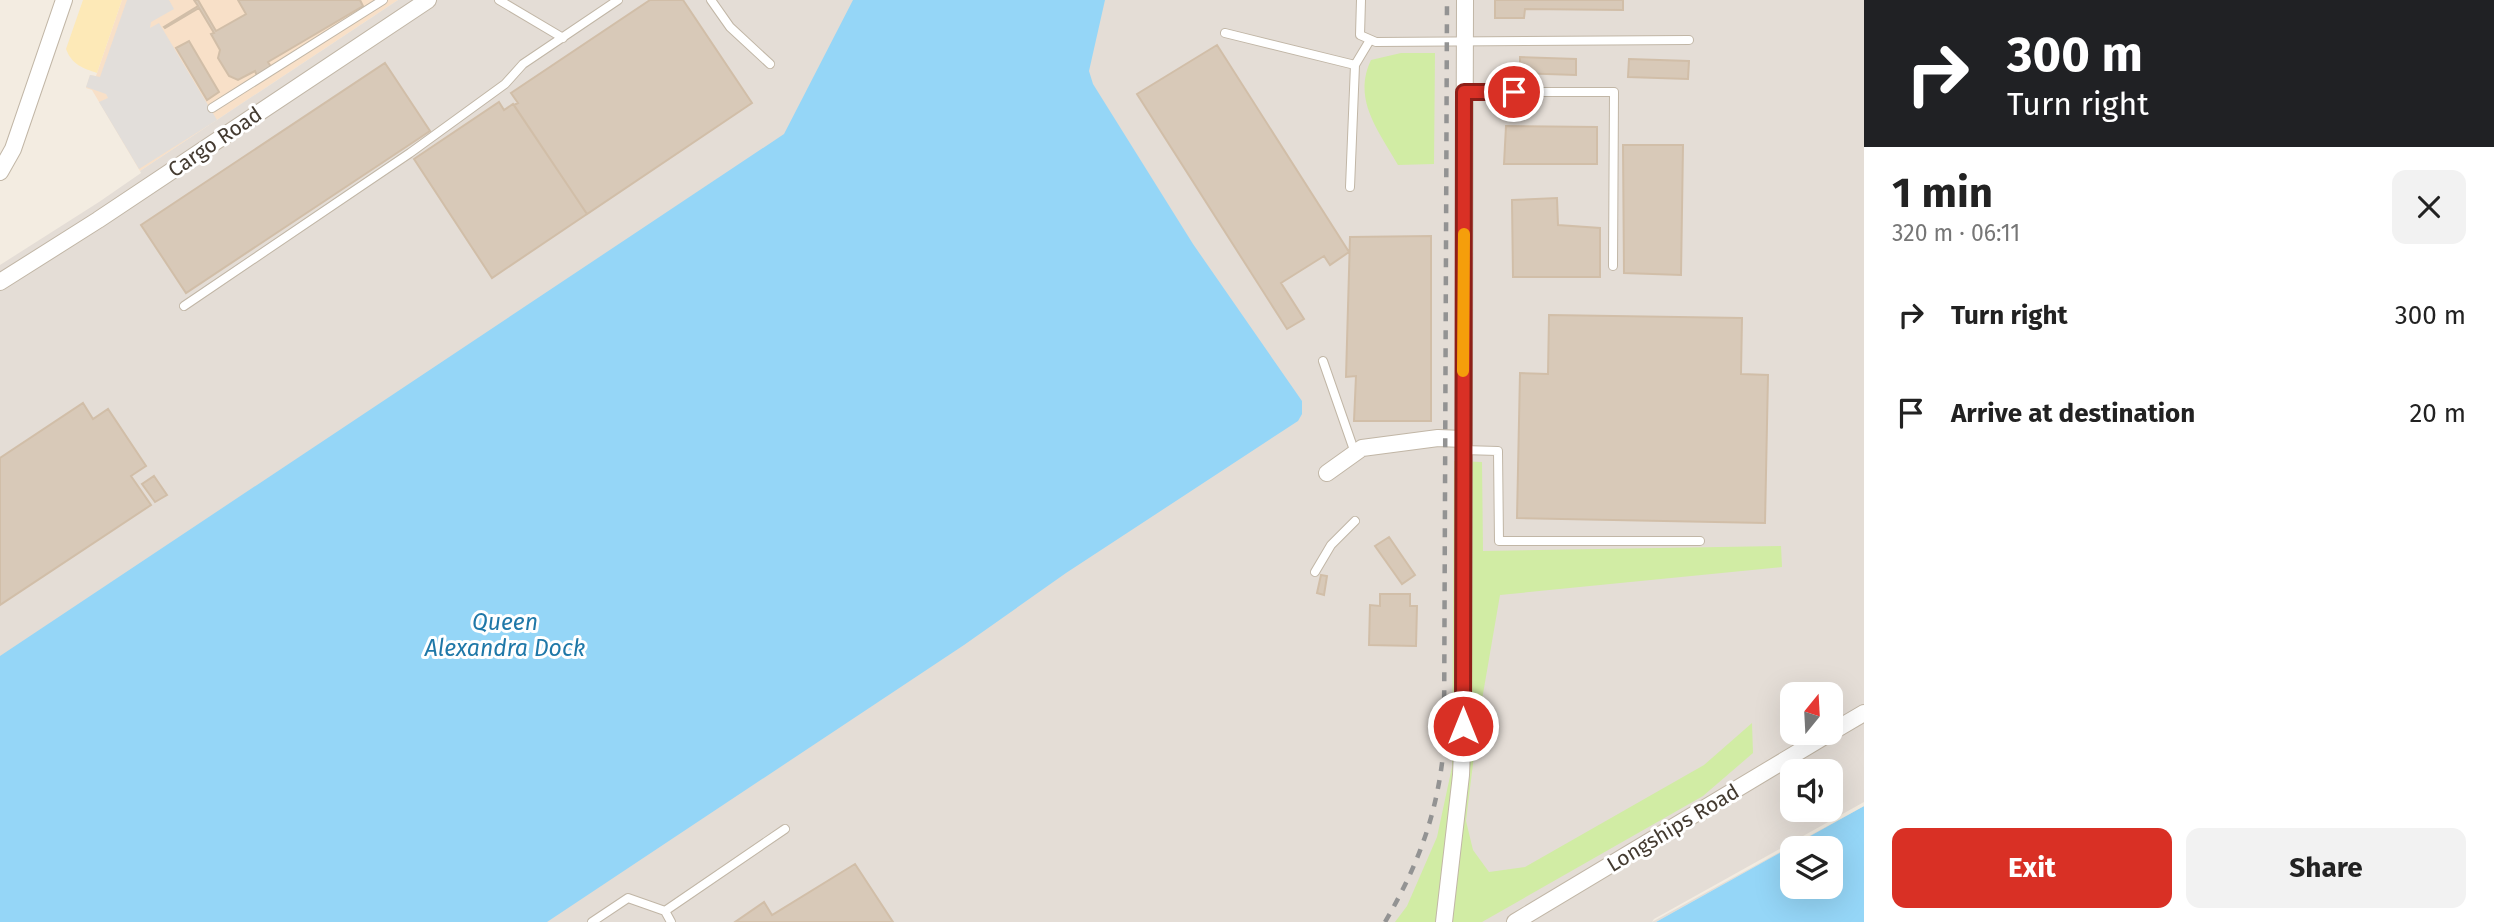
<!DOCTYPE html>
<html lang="en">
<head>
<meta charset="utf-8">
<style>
	body { margin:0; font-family:"Fira Sans",sans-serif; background:#f2f2f2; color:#222; height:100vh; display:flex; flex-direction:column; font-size:26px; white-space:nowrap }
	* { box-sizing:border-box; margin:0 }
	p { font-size:23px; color:#767676 }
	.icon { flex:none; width:38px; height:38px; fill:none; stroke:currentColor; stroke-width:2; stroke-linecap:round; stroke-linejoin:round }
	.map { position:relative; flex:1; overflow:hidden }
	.side { display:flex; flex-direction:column; background:#fff; width:630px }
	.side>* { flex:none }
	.hud { background:#202124; color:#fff; overflow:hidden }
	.needle { width:46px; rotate:18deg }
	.fabs { position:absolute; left:1780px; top:682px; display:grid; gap:14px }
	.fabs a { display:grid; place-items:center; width:63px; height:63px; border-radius:14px; background:#fff; box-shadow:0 7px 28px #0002; font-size:35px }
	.pin { position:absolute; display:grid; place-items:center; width:60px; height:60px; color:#fff; margin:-30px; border:4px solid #fff; border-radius:50%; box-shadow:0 2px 7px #0007 }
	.me { position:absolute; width:77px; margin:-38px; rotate:0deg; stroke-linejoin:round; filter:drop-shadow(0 0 5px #0008) }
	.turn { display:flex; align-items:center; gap:24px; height:147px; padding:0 28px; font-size:32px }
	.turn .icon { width:91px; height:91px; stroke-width:2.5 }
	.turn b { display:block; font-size:49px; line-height:60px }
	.round { display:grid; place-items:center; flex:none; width:74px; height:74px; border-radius:14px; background:#f2f2f2 }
	.summary { display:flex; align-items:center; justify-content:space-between; height:119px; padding:0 28px }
	h1 { font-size:42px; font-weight:700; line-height:52px }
	.button { display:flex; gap:14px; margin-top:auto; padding:14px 28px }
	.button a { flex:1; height:80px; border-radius:14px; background:#d93025; color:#fff; font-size:28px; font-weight:700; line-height:80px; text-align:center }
	.button a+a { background:#f2f2f2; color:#222 }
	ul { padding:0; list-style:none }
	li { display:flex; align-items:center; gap:21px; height:98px; padding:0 28px }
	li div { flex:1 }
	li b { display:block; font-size:26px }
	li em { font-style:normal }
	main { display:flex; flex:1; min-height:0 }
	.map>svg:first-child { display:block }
	.commercial { fill:#f8e0c8 }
	.industrial { fill:#e4ddd6; fill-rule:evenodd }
	.green { fill:#d1eca4 }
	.sand { fill:#fde9b7 }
	.parking { fill:#e2deda }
	.water { fill:#95d6f7; fill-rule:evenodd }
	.pier { fill:#f3ece1 }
	.building { fill:#d8c9b8; stroke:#d1bea8; stroke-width:2 }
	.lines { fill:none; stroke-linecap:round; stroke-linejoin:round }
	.service-casing { stroke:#c1b6a6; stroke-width:10 }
	.minor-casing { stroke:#c1b6a6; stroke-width:18 }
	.service { stroke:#fff; stroke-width:8 }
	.minor { stroke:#fff; stroke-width:16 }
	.rail { stroke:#939393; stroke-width:4.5; stroke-dasharray:9 9; stroke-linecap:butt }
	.route-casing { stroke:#8d1f18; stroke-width:18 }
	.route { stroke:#d93025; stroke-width:12 }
	.slow { stroke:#f59e0b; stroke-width:12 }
	.labels { text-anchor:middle; stroke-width:6; stroke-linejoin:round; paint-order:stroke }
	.street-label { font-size:21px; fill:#443b31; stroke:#fff }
	.water-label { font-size:23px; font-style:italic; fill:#1f78a8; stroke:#fff }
</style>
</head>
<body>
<main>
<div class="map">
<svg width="1864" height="922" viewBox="0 0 1864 922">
	<rect width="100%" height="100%" fill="#f3ece1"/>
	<path class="commercial" d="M 122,0 L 398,0 L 140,171 L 92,90 L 86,88 L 90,75 L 96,76 Z"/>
	<path class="industrial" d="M 398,0 L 1864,0 L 1864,806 L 1656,922 L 0,922 L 0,265 L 99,202 L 141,173 L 140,171 ZM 1792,695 L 1830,695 L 1830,733 L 1792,733 ZM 1792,772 L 1830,772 L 1830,810 L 1792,810 Z"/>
	<path class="green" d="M 1401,53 L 1435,53 L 1434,164 L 1398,165 C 1379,131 1352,100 1371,60 Z
		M 1454,461 L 1482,462 L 1483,551 L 1781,546 L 1782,567 L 1500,595 L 1478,723 L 1466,821 L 1473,850 L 1489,872 L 1525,867 L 1704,765 L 1752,723 L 1753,753 L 1703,796 L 1482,922 L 1395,922 L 1407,906 L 1437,837 L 1452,767 Z"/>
	<path class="sand" d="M 83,0 L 122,0 L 97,73 C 83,68 72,65 66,49 Z"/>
	<path class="parking" d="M 127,0 L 169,0 L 174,9 L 151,22 L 150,28 L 159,23 L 217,120 L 139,169 L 99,102 L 108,98 L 106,94 L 86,87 L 90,75 L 100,77 Z"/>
	<path class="water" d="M 853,0 L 1105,0 L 1089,71 L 1093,84 L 1193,244 L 1302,401 L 1302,414 L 1298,421 L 1066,573 L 964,645 L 547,922 L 0,922 L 0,656 L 784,134 Z
		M 1864,806 L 1864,922 L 1656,922 ZM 1792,849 L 1830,849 L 1830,887 L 1792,887 Z"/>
	<path class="pier" d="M 1864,802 L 1864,806 L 1652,922 L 1654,919 Z"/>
	<path class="building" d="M 194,0 L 198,0 L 216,31 L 246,14 L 238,0 L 360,0 L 363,6 L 268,62 L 271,67 L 257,76 L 255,71 L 238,80 L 229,76 L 218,58 L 220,50 L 211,34 L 214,33 L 199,8 L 165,28 L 164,27 L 198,6 Z
		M 650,0 L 683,0 L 752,103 L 587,214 L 514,105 L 518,103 L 511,93 Z
		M 1495,0 L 1623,0 L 1623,10 L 1525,9 L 1524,18 L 1495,18 Z
		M 189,41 L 219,92 L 207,100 L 176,48 Z
		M 1217,45 L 1349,252 L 1330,265 L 1324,256 L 1281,283 L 1304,319 L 1287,329 L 1137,94 Z
		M 1520,57 L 1576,59 L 1576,75 L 1520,73 Z
		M 1629,59 L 1689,61 L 1688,79 L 1628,77 Z
		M 385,63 L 430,131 L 186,293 L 141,225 Z
		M 499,102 L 504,110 L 513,104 L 587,214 L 492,278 L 414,159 Z
		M 1506,126 L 1597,127 L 1597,164 L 1504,164 Z
		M 1623,145 L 1683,145 L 1681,275 L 1624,273 Z
		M 1557,198 L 1558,225 L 1600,228 L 1600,277 L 1513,277 L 1512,200 Z
		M 1431,236 L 1431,421 L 1354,421 L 1356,376 L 1346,377 L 1350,237 Z
		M 1549,315 L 1742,318 L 1741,374 L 1768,375 L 1765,523 L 1517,518 L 1520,373 L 1548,374 Z
		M 83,403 L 93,419 L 108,409 L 146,466 L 131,476 L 151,505 L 0,605 L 0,458 Z
		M 154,476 L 167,495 L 155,502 L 142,484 Z
		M 1389,537 L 1415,575 L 1402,584 L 1375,546 Z
		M 1321,575 L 1327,576 L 1324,595 L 1317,593 Z
		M 1380,594 L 1410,594 L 1410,606 L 1417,606 L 1416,646 L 1369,645 L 1370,605 L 1380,606 Z
		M 855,864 L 893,922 L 735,922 L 764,902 L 772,915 Z"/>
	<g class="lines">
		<g class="service-casing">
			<path id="service" d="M 499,0 L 563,38
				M 711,0 L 730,27 L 770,64
				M 1361,0 L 1360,35 L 1376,42 L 1689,40
				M 1225,33 L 1355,65
				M 1464,92 L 1614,92 L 1613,266
				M 212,108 L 383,0
				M 1350,187 L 1355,65 L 1370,40
				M 184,306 L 410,153 L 505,84 L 523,64 L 618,0
				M 1323,361 L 1355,453
				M 1463,450 L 1498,451 L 1499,541 L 1700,541
				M 1315,572 L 1331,545 L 1355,521
				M 592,922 L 628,898 L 665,911
				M 671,922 L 665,911 L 785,829"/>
		</g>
		<g class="minor-casing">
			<path id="minor" d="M 0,172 L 13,149 L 64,0
				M 0,282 L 98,220 L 428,0
				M 1327,473 L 1362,448 L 1438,438 L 1463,439
				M 1830,733 L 1864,713
				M 1444,922 L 1461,775 L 1463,726 L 1465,0
				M 1515,922 L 1830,733"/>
		</g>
		<use href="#service" class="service"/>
		<use href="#minor" class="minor"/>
		<path class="rail" d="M 1385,922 C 1419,864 1438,812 1444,745 L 1447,0"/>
	</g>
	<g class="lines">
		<g class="route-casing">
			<path id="route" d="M 1463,726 L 1464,92 L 1514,92"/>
		</g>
		<use href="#route" class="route"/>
		<path class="slow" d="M 1463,371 L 1464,234"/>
	</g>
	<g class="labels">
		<g class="street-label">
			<text transform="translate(215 142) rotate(-34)" y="7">Cargo Road</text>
			<text transform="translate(1673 828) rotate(-31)" y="7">Longships Road</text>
		</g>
		<g class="water-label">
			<text x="505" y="630">Queen<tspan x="505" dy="26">Alexandra Dock</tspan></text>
		</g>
	</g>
</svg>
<div class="fabs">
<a><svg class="needle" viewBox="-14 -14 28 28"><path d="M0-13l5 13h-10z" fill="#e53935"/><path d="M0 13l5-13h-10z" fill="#767676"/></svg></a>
<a><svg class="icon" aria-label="sound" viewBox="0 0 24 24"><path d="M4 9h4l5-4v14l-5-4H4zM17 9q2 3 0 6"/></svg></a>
<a><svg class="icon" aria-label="layers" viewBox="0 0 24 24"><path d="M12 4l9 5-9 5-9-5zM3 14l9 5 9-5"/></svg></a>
</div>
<div class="pin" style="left:1514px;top:92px;background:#d93025"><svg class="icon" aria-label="arrive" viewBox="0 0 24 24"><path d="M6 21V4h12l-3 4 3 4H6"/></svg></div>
<svg class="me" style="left:1463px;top:726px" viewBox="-20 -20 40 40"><circle r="17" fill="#d93025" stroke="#fff" stroke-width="3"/><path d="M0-11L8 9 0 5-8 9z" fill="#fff"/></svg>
</div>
<section class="side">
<div class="hud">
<div class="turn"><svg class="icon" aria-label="right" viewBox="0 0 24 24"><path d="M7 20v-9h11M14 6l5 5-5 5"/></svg><div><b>300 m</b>Turn right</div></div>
</div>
<div class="summary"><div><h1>1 min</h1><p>320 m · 06:11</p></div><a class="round"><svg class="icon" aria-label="close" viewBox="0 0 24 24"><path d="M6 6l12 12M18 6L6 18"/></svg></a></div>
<ul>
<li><svg class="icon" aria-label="right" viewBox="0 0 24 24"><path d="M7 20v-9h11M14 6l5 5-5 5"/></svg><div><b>Turn right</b></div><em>300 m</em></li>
<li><svg class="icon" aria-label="arrive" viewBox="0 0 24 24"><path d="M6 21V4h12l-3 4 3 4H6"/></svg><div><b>Arrive at destination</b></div><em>20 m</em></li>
</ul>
<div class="button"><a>Exit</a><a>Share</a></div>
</section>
</main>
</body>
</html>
